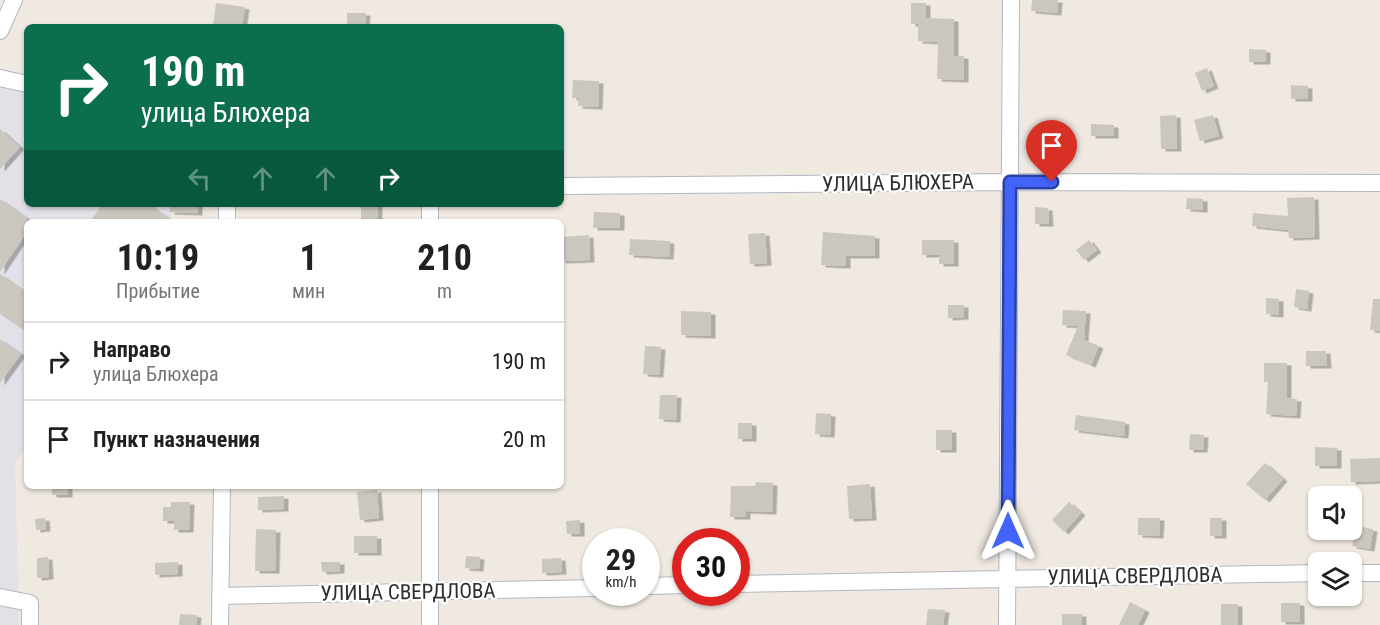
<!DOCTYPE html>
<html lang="ru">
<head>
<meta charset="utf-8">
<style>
	body { margin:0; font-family:"Roboto Condensed",sans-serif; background:#f2f2f2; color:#202124; height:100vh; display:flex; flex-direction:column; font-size:22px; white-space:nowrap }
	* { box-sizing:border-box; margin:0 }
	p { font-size:20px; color:#757577 }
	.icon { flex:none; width:33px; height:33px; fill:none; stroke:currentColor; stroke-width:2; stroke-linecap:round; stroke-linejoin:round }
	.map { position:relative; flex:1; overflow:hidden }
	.sheet { position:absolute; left:24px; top:219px; width:540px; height:270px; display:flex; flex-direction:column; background:#fff; border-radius:9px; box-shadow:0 2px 4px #0004 }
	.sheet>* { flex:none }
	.banner { position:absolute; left:24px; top:24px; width:540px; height:183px; border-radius:9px; box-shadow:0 2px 4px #0004; background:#0b6e4f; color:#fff; overflow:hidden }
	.controls { position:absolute; left:1308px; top:486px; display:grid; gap:12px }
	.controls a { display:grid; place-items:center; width:54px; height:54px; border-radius:9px; background:#fff; box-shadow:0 2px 4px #0004; font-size:30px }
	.speed { position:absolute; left:582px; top:528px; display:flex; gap:12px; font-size:30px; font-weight:700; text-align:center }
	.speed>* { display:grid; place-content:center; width:78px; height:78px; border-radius:50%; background:#fff; box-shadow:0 2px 4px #0004; line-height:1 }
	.speed small { font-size:15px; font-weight:400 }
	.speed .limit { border:9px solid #d22; background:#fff; color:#111 }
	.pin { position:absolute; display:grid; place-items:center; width:51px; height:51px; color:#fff; margin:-62px -26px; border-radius:50% 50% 50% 0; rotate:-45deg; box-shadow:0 0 6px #0007 }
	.pin .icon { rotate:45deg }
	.me { position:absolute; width:66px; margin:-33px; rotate:0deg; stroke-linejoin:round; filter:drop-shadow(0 0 4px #0008) }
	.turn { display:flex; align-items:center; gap:21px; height:126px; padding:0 18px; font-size:27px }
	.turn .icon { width:78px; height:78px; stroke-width:2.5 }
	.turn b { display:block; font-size:42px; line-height:51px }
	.lanes { display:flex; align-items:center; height:57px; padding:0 18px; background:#0003; justify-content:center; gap:30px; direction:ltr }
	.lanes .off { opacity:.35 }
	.eta { display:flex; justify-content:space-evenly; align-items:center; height:102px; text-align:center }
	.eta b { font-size:36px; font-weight:700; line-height:42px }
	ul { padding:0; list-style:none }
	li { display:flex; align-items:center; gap:18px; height:78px; padding:0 18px; border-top:2px solid #e0e0e0 }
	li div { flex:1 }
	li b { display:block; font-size:22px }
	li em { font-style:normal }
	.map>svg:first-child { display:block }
	.industrial { fill:#e3e1e8 }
	.building { fill:#cbc7bf; filter:url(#shadow) }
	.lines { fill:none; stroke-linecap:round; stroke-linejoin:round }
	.minor-casing { stroke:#b4b7c1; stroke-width:18 }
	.minor { stroke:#fff; stroke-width:16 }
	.route-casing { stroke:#2b41a3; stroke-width:15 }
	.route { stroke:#4264fb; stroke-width:10 }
	.labels { text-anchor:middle; stroke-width:4.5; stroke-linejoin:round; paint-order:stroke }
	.street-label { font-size:21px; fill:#2e2e2e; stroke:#fff }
</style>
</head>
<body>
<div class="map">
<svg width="1380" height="625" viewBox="0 0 1380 625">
	<defs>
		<filter id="shadow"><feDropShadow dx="4.5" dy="2.5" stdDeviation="0" flood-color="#0004"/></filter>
	</defs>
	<rect width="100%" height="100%" fill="#efe9e1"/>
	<path class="industrial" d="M 0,84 L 27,91 L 27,204 L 178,204 L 167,222 L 27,222 L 27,445 L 15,463 L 19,625 L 0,625 Z"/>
	<path class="building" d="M 1032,0 L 1058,0 L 1057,13 L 1031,11 Z
		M 216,3 L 245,7 L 242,27 L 213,27 Z
		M 911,3 L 926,3 L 926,18 L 954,19 L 954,56 L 964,56 L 964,80 L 937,79 L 938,42 L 918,41 L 918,24 L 911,24 Z
		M 347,13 L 366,13 L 365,27 L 347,27 Z
		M 1249,49 L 1266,50 L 1266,62 L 1249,62 Z
		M 1207,68 L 1214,86 L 1202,91 L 1195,73 Z
		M 573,80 L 599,81 L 598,107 L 578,106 L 579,98 L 572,98 Z
		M 1291,85 L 1308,86 L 1308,99 L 1291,99 Z
		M 1176,115 L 1177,149 L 1161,149 L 1160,116 Z
		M 1213,115 L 1219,136 L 1200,141 L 1194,120 Z
		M 1091,124 L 1114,125 L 1114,136 L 1091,136 Z
		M 0,129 L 20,147 L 0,169 Z
		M 1314,197 L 1315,237 L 1289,238 L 1288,230 L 1252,226 L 1253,213 L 1288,216 L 1287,198 Z
		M 1187,198 L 1203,199 L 1203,210 L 1186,209 Z
		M 0,199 L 27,218 L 27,232 L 0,272 Z
		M 102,204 L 148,204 L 174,222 L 90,222 Z
		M 170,204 L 198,204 L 198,213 L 170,212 Z
		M 361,204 L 378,204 L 378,222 L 361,222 Z
		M 1035,207 L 1048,208 L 1049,224 L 1035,224 Z
		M 594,212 L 620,213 L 620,228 L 593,228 Z
		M 823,232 L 875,236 L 875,256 L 846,256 L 846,266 L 821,265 Z
		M 765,233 L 767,263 L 750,264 L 748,234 Z
		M 589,235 L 590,260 L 561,261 L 561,237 Z
		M 630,239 L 670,241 L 669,257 L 629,255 Z
		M 922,240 L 954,240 L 954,264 L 939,264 L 939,255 L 922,255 Z
		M 1089,240 L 1097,250 L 1084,260 L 1076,250 Z
		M 0,274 L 27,293 L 27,332 L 0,314 Z
		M 1296,289 L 1309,291 L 1307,309 L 1294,307 Z
		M 1266,298 L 1279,299 L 1279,315 L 1266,314 Z
		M 1373,299 L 1380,299 L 1380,331 L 1370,330 Z
		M 948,305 L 964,305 L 964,317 L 948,318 Z
		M 1063,310 L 1086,311 L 1084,340 L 1099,346 L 1091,365 L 1066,355 L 1078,326 L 1062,325 Z
		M 681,311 L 711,312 L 711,336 L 681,335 Z
		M 0,339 L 21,354 L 0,383 Z
		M 645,346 L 661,347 L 659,375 L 643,374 Z
		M 1306,351 L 1326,351 L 1327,366 L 1306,366 Z
		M 1264,363 L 1287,363 L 1287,398 L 1297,399 L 1296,416 L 1266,414 L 1268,382 L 1264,382 Z
		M 660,395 L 677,395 L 676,420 L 659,419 Z
		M 816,413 L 831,414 L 830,435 L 815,434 Z
		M 1076,415 L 1125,422 L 1124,436 L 1074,430 Z
		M 738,423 L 752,423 L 752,439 L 738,439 Z
		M 936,430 L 952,430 L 952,450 L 936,450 Z
		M 1190,434 L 1204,435 L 1203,450 L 1189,450 Z
		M 1315,447 L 1337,448 L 1337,466 L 1315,466 Z
		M 1380,458 L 1380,481 L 1351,482 L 1350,459 Z
		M 1265,463 L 1283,479 L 1265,500 L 1246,484 Z
		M 756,482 L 773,483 L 772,512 L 746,511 L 746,517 L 730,517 L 731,486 L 755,486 Z
		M 870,484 L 872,518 L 849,519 L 847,486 Z
		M 52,486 L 68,486 L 68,495 L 52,495 Z
		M 377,490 L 379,518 L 360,520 L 357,492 Z
		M 284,496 L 284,509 L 258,510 L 258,497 Z
		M 171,502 L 190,502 L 189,530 L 174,530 L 174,521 L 163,521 L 163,507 L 171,507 Z
		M 1069,502 L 1081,513 L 1064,532 L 1052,520 Z
		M 45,518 L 46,529 L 36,530 L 35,519 Z
		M 1138,518 L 1160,518 L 1159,536 L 1138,535 Z
		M 1210,518 L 1222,518 L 1222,536 L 1210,536 Z
		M 580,520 L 580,534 L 567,534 L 566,521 Z
		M 1356,526 L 1373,529 L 1370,549 L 1352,546 Z
		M 256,529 L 276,530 L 275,571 L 255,571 Z
		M 354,536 L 377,536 L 377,553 L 354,553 Z
		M 466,556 L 480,557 L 479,569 L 465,568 Z
		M 48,557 L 49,577 L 37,578 L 37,558 Z
		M 561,558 L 562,572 L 542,573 L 542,559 Z
		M 178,562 L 178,574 L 155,575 L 155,563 Z
		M 321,562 L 340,562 L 340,571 L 322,572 Z
		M 1130,602 L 1145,610 L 1138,625 L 1119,625 Z
		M 1281,603 L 1300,603 L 1300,622 L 1281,622 Z
		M 1221,604 L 1238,604 L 1238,625 L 1221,625 Z
		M 928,609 L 945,610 L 943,625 L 926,625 Z
		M 180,614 L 197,615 L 196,625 L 179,625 Z
		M 1062,614 L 1082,614 L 1082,625 L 1062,625 Z"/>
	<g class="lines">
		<g class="minor-casing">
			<path id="minor" d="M 0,31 L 14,0
				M 0,78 L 27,84
				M 561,186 L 1010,182 L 1380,183
				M 430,204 L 430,222
				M 227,222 L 227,204
				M 430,486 L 430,625
				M 1352,573 L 1380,573
				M 736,584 L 1318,573
				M 646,586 L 686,585
				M 220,596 L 596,588
				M 0,597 L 30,603 L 30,625
				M 220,625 L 222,486
				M 1007,625 L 1011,0"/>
		</g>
		<use href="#minor" class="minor"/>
	</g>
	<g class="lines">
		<g class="route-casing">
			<path id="route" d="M 1008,531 L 1010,182 L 1052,182"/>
		</g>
		<use href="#route" class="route"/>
	</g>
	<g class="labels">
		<g class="street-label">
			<text transform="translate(898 183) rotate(-1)" y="7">УЛИЦА БЛЮХЕРА</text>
			<text transform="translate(1135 576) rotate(-1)" y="7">УЛИЦА СВЕРДЛОВА</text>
			<text transform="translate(408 592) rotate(-1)" y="7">УЛИЦА СВЕРДЛОВА</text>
		</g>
	</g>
</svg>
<div class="controls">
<a><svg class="icon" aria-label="sound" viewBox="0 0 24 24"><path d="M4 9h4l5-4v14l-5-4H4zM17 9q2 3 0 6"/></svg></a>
<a><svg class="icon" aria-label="layers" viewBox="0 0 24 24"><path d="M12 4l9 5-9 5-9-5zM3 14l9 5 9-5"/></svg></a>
</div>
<div class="speed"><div>29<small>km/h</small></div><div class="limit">30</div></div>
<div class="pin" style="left:1052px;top:182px;background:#d93025"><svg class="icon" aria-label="arrive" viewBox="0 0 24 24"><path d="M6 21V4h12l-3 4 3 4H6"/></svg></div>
<svg class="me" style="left:1008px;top:531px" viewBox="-20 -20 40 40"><path d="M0-17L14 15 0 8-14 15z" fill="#4264fb" stroke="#fff" stroke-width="4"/></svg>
<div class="banner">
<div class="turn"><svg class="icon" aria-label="right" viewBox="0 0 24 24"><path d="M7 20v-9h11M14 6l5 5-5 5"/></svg><div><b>190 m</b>улица Блюхера</div></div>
<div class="lanes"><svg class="icon off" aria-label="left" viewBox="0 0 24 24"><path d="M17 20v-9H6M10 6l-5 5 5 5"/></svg><svg class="icon off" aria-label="ahead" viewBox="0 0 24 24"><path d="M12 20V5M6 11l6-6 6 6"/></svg><svg class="icon off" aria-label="ahead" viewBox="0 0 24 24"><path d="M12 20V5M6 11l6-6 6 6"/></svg><svg class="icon" aria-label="right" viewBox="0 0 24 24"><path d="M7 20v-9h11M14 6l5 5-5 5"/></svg></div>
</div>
<section class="sheet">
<div class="eta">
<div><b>10:19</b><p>Прибытие</p></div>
<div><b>1</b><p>мин</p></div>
<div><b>210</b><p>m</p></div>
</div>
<ul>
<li><svg class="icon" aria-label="right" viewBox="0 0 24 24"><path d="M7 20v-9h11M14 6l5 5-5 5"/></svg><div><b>Направо</b><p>улица Блюхера</p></div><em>190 m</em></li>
<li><svg class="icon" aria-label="arrive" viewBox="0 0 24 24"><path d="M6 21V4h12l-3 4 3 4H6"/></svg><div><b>Пункт назначения</b></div><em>20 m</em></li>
</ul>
</section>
</div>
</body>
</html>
